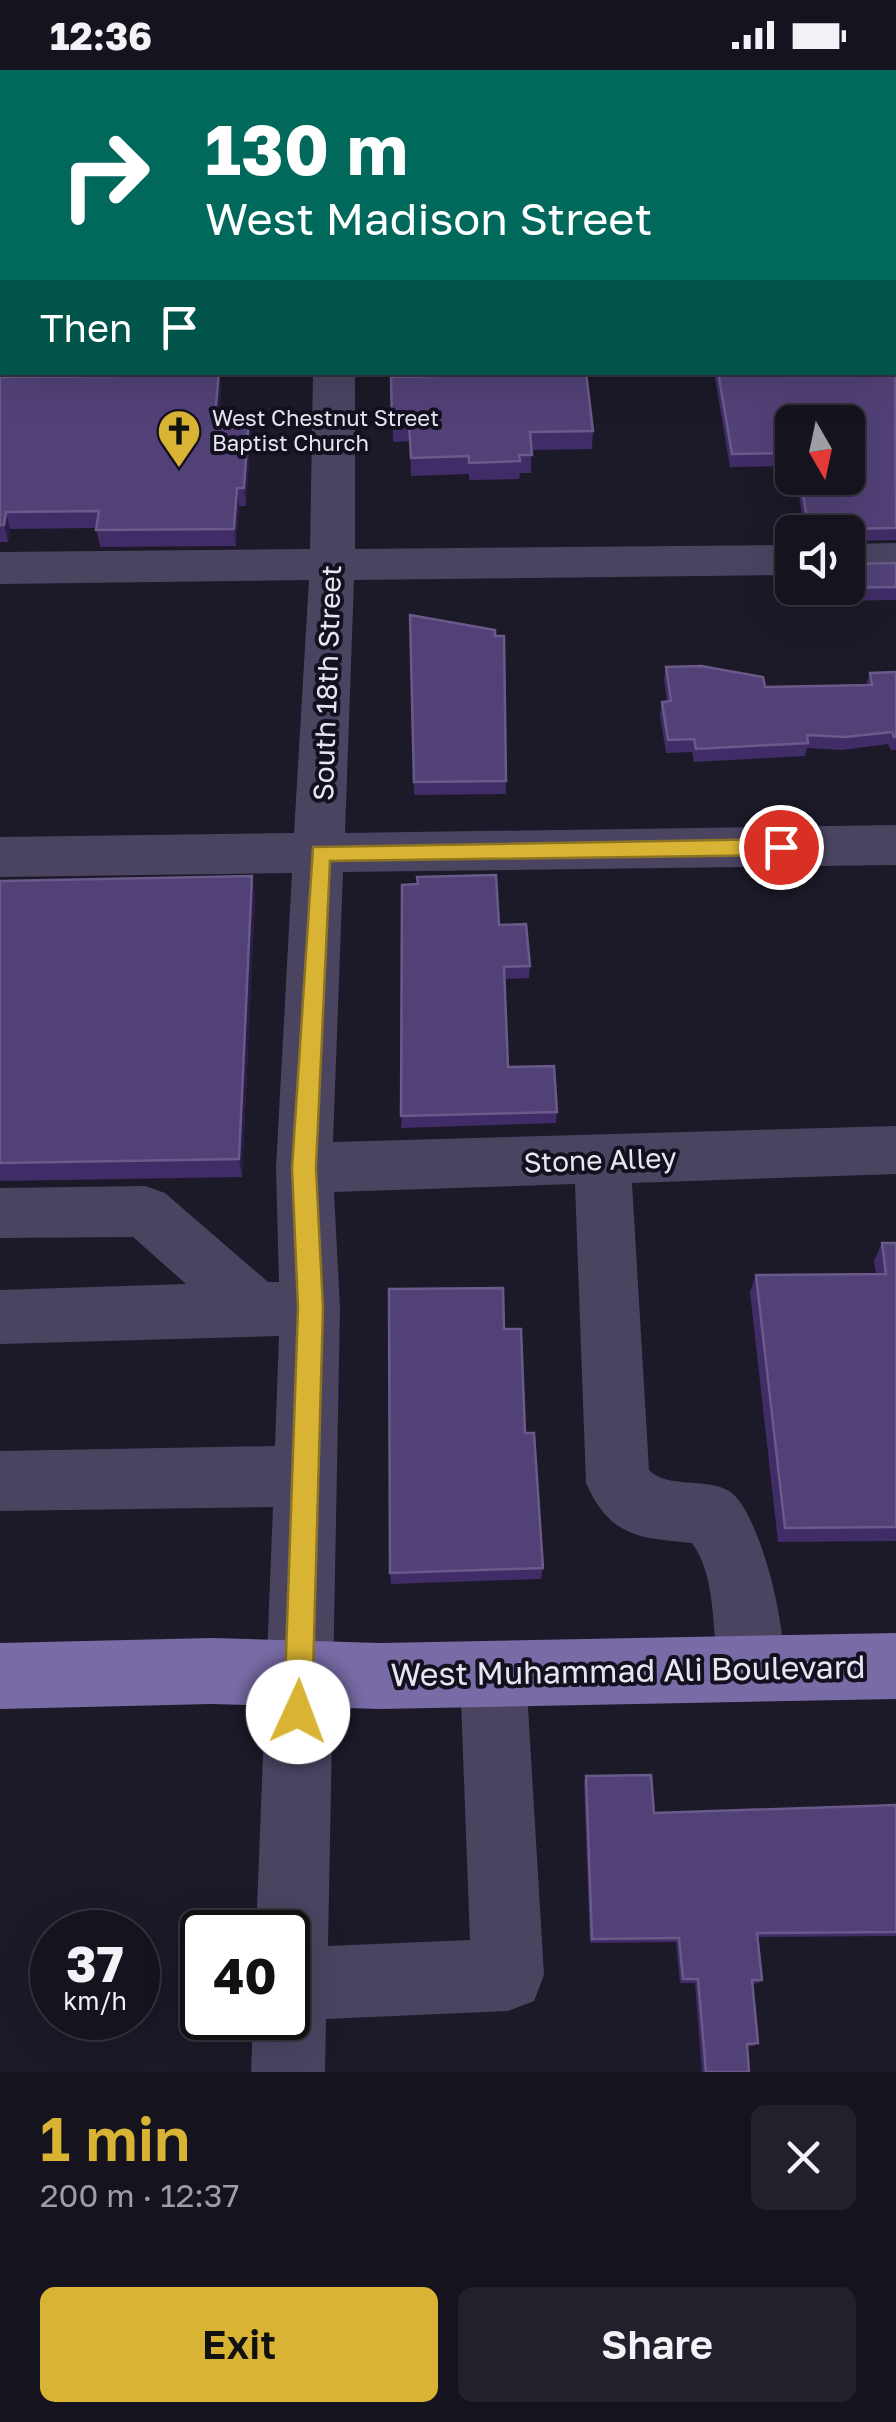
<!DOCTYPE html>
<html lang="en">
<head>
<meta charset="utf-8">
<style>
	body { margin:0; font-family:"Golos Text",sans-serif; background:#22202b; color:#f1f3f6; height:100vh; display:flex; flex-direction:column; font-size:38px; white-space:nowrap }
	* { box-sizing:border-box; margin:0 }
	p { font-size:32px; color:#9d9ea4 }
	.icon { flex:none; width:55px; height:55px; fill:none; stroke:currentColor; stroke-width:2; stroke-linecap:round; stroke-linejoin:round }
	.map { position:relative; height:2002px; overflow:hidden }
	.panel { display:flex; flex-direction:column; background:#15131e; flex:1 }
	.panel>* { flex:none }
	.banner { position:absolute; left:0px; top:0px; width:898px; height:305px; box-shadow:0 10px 40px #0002,0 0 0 2px #34323c; background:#00695c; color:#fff; overflow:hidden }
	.needle { width:65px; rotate:171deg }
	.controls { position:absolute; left:775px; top:335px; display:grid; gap:20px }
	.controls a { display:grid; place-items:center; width:90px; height:90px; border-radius:15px; background:#15131e; box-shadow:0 10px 40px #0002,0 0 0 2px #34323c; font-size:50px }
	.speed { position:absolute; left:30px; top:1840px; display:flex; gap:20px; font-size:50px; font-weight:700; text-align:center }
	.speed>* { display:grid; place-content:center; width:130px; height:130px; border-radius:50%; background:#15131e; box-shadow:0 10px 40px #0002,0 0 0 2px #34323c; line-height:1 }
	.speed small { font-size:25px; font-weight:400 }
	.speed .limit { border:5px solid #111; border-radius:15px; background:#fff; color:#111 }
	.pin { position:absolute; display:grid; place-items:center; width:85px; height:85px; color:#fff; margin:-42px; border:5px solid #fff; border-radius:50%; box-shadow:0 2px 10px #0007 }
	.me { position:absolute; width:110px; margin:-55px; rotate:2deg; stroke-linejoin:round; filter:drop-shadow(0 0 8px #0008) }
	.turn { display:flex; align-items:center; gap:35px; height:210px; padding:0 40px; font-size:45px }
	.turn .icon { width:130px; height:130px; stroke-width:2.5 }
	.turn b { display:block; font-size:70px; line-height:85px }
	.then { display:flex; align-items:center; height:95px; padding:0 40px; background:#0003; gap:20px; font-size:38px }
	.round { display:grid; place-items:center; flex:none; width:105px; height:105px; border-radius:15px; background:#22202b }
	.head { display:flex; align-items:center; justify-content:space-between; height:170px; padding:0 40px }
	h1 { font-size:60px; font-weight:600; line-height:75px; color:#d9b334 }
	.action { display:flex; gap:20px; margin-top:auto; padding:20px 40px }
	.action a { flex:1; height:115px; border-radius:15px; background:#d9b334; color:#111; font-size:40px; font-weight:600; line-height:115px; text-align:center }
	.action a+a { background:#22202b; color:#f1f3f6 }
	.status { display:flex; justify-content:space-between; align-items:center; height:70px; padding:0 50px; background:#15131e; direction:ltr }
	.status svg { height:28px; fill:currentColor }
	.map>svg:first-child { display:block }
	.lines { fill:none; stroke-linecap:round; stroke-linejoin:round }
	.minor { fill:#4a4461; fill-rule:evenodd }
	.major { fill:#786ba6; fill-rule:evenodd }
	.wall { fill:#402d68 }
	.shaded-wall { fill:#2a1d48 }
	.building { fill:#524177; stroke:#695a8a; stroke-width:2.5 }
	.route { fill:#d9b334; stroke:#8d7422; stroke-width:2.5 }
	.labels { text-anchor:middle; stroke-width:8; stroke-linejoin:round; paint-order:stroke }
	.far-poi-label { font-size:22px; fill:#e7e5f1; stroke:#13101f; text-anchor:start }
	.street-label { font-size:28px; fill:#e7e5f1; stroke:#13101f }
	.near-street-label { font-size:32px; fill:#e7e5f1; stroke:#13101f }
</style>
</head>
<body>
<div class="status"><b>12:36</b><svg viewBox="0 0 49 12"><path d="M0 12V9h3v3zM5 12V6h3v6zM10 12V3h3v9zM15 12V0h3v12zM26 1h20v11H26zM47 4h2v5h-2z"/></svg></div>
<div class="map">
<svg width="896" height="2002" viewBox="0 0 896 2002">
	<rect width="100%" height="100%" fill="#1c1928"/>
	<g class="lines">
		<path class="minor" d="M 321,0 L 357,0 L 357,2 L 322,2 Z
			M 553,0 L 589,0 L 590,2 L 555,2 Z
			M 895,38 L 896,38 L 896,60 L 895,60 Z
			M 0,46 L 2,46 L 2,68 L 0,68 Z
			M 313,302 L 355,302 L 355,479 L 792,475 L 792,505 L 354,510 L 345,763 L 896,755 L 896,795 L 343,802 L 333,1072 L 896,1056 L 896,1104 L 632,1113 L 649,1400 C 667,1419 705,1407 729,1421 C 760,1440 790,1567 782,1601 C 781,1608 776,1616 774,1623 L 750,1632 L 726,1623 C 707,1576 722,1515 692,1473 C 639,1468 610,1467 586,1413 L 575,1114 L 334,1122 L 340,1238 L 328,1876 L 470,1870 L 460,1604 L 469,1580 L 493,1571 L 517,1580 L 526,1604 L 544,1905 L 534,1931 L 508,1941 L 326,1949 L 325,2002 L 251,2002 L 253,1948 L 288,1948 L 288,1862 L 256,1862 L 273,1437 L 0,1441 L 0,1381 L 275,1376 L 279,1266 L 0,1274 L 0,1220 L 186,1214 L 133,1167 L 0,1168 L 0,1118 L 145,1116 L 165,1123 L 268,1212 L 279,1212 L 276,1098 L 292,803 L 0,807 L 0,767 L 294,763 L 309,510 L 0,514 L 0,482 L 310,479 Z
			M 896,473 L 896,503 L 848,504 L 848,474 Z"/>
		<path class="major" d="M 895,251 L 896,251 L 896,277 L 895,277 Z
			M 0,259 L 2,259 L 2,285 L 0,285 Z
			M 896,1563 L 896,1629 L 380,1639 L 211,1634 L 0,1639 L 0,1573 L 211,1568 L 380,1573 Z"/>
	</g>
	<path class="wall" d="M 0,146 L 2,146 L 2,222 L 0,222 Z
		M 896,295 L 896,470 L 848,471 L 848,494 L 896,493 L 896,530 L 824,531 L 822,518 L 848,518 L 848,462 L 805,462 L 796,408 L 848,408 L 792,352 L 792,396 L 730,397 L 714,302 L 895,302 Z
		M 219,302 L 221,318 L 219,346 L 251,362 L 246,436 L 239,436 L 236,476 L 100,477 L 96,458 L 10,459 L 8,472 L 0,472 L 0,307 L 117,306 Z
		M 515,302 L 586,302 L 593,361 L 592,379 L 531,380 L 531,403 L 520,403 L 519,409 L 469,410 L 469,404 L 411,406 L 410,371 L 393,372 L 391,307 L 515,304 Z
		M 410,545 L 506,711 L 506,724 L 414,725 Z
		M 666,597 L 765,617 L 866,615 L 870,603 L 896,602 L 896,680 L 891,680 L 888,674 L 842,680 L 807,678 L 805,686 L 694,692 L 692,682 L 666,683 L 660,645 L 662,632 L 667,632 L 664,610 Z
		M 252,806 L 255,827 L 242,1107 L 0,1111 L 0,811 Z
		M 418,814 L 499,855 L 530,896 L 529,908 L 505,909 L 508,997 L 557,1042 L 556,1053 L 401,1058 Z
		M 882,1173 L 896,1173 L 896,1471 L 778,1472 L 750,1222 L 756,1205 L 876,1204 L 874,1191 Z
		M 504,1259 L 543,1498 L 541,1509 L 391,1514 L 390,1503 Z
		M 586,1706 L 654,1743 L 896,1735 L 896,1866 L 758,1867 L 762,1910 L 758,1913 L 752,1914 L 758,1973 L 754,1976 L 747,1976 L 749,2002 L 702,2002 L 695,1913 L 680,1913 L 676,1872 L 590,1873 L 584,1712 Z"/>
	<path class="shaded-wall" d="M 219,302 L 221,318 L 218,363 L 215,346 Z
		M 249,345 L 251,362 L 246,436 L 244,418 Z
		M 237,418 L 239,436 L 236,476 L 234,459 Z
		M 6,442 L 10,459 L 8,472 L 4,455 Z
		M 252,806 L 255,827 L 242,1107 L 239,1089 Z"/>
	<path class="building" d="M 191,0 L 277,0 L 277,2 L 191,2 Z
		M 399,0 L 484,0 L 484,2 L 399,2 Z
		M 895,139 L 896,139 L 895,212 Z
		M 0,146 L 2,146 L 2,204 L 0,204 Z
		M 895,295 L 896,458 L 848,459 L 848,494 L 896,493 L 896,517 L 827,518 L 848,518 L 848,462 L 817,462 L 815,453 L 808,453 L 800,408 L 848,408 L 848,352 L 792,352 L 792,383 L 732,384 L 718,302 L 895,302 Z
		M 117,302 L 219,302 L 215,346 L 249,345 L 244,418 L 237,418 L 234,459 L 96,460 L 99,441 L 6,442 L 4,455 L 0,455 L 0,307 L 117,306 Z
		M 518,302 L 586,302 L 593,361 L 530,362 L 532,385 L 519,385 L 520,391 L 469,393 L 469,386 L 411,388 L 409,353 L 392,354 L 391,307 L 518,304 Z
		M 410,545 L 495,560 L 495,566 L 504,566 L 506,711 L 414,712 Z
		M 701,596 L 763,607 L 765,617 L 872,615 L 870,603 L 896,602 L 896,667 L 894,667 L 892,662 L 845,667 L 807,665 L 808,673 L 696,679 L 694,669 L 668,670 L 662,632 L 671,631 L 666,597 Z
		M 496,805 L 499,855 L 526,854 L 530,896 L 504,897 L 508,997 L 554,996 L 557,1042 L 401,1046 L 402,815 L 418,814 L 417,807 Z
		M 252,806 L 239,1089 L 0,1093 L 0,811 Z
		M 882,1173 L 896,1173 L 896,1457 L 785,1458 L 756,1205 L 886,1204 Z
		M 503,1218 L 504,1259 L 521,1259 L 525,1363 L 534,1363 L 543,1498 L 390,1503 L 389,1219 Z
		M 651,1705 L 654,1743 L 896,1735 L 896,1862 L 757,1863 L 762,1910 L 752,1910 L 758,1973 L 747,1974 L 749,2002 L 706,2002 L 698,1909 L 683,1909 L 679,1868 L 592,1869 L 586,1706 Z"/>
	<path class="route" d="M 781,769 L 791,777 L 781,785 L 330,791 L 316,1098 L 323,1238 L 312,1642 L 308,1652 L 298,1656 L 288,1652 L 284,1642 L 298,1238 L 292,1098 L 313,777 Z"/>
	<defs>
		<g id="church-pin" transform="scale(2.25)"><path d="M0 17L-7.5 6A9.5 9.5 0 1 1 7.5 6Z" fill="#d9b334" stroke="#13101f"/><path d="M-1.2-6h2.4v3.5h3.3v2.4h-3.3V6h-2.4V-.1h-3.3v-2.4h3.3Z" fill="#111"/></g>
	</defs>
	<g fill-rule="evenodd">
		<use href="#church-pin" x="179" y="361"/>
	</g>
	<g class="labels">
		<g class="far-poi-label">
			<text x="212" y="356">West Chestnut Street<tspan x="212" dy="25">Baptist Church</tspan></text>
		</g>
		<g class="street-label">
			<text transform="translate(327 613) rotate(-88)" y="10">South 18th Street</text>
			<text transform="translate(600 1090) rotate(-2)" y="10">Stone Alley</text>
		</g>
		<g class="near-street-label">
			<text transform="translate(628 1601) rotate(-1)" y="11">West Muhammad Ali Boulevard</text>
		</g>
	</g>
</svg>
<div class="controls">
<a><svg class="needle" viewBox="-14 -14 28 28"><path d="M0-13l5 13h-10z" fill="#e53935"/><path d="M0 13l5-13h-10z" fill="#9d9ea4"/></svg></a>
<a><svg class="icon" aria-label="sound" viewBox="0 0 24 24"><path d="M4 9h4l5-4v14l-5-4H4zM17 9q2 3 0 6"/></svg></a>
</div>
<div class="speed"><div>37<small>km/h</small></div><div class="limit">40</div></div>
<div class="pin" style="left:781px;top:777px;background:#d93025"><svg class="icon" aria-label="arrive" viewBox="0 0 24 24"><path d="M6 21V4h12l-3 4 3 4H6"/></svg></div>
<svg class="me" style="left:298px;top:1642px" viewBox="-20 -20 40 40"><circle r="19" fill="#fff"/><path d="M0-13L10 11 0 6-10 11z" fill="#d9b334"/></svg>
<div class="banner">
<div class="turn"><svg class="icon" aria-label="right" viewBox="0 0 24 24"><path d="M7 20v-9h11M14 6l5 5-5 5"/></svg><div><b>130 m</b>West Madison Street</div></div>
<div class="then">Then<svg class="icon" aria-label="arrive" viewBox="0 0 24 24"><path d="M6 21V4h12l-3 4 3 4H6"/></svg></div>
</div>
</div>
<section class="panel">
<div class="head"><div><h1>1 min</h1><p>200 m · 12:37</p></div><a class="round"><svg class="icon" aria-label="close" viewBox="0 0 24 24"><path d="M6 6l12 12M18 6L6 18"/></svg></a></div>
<div class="action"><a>Exit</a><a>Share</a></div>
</section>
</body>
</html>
